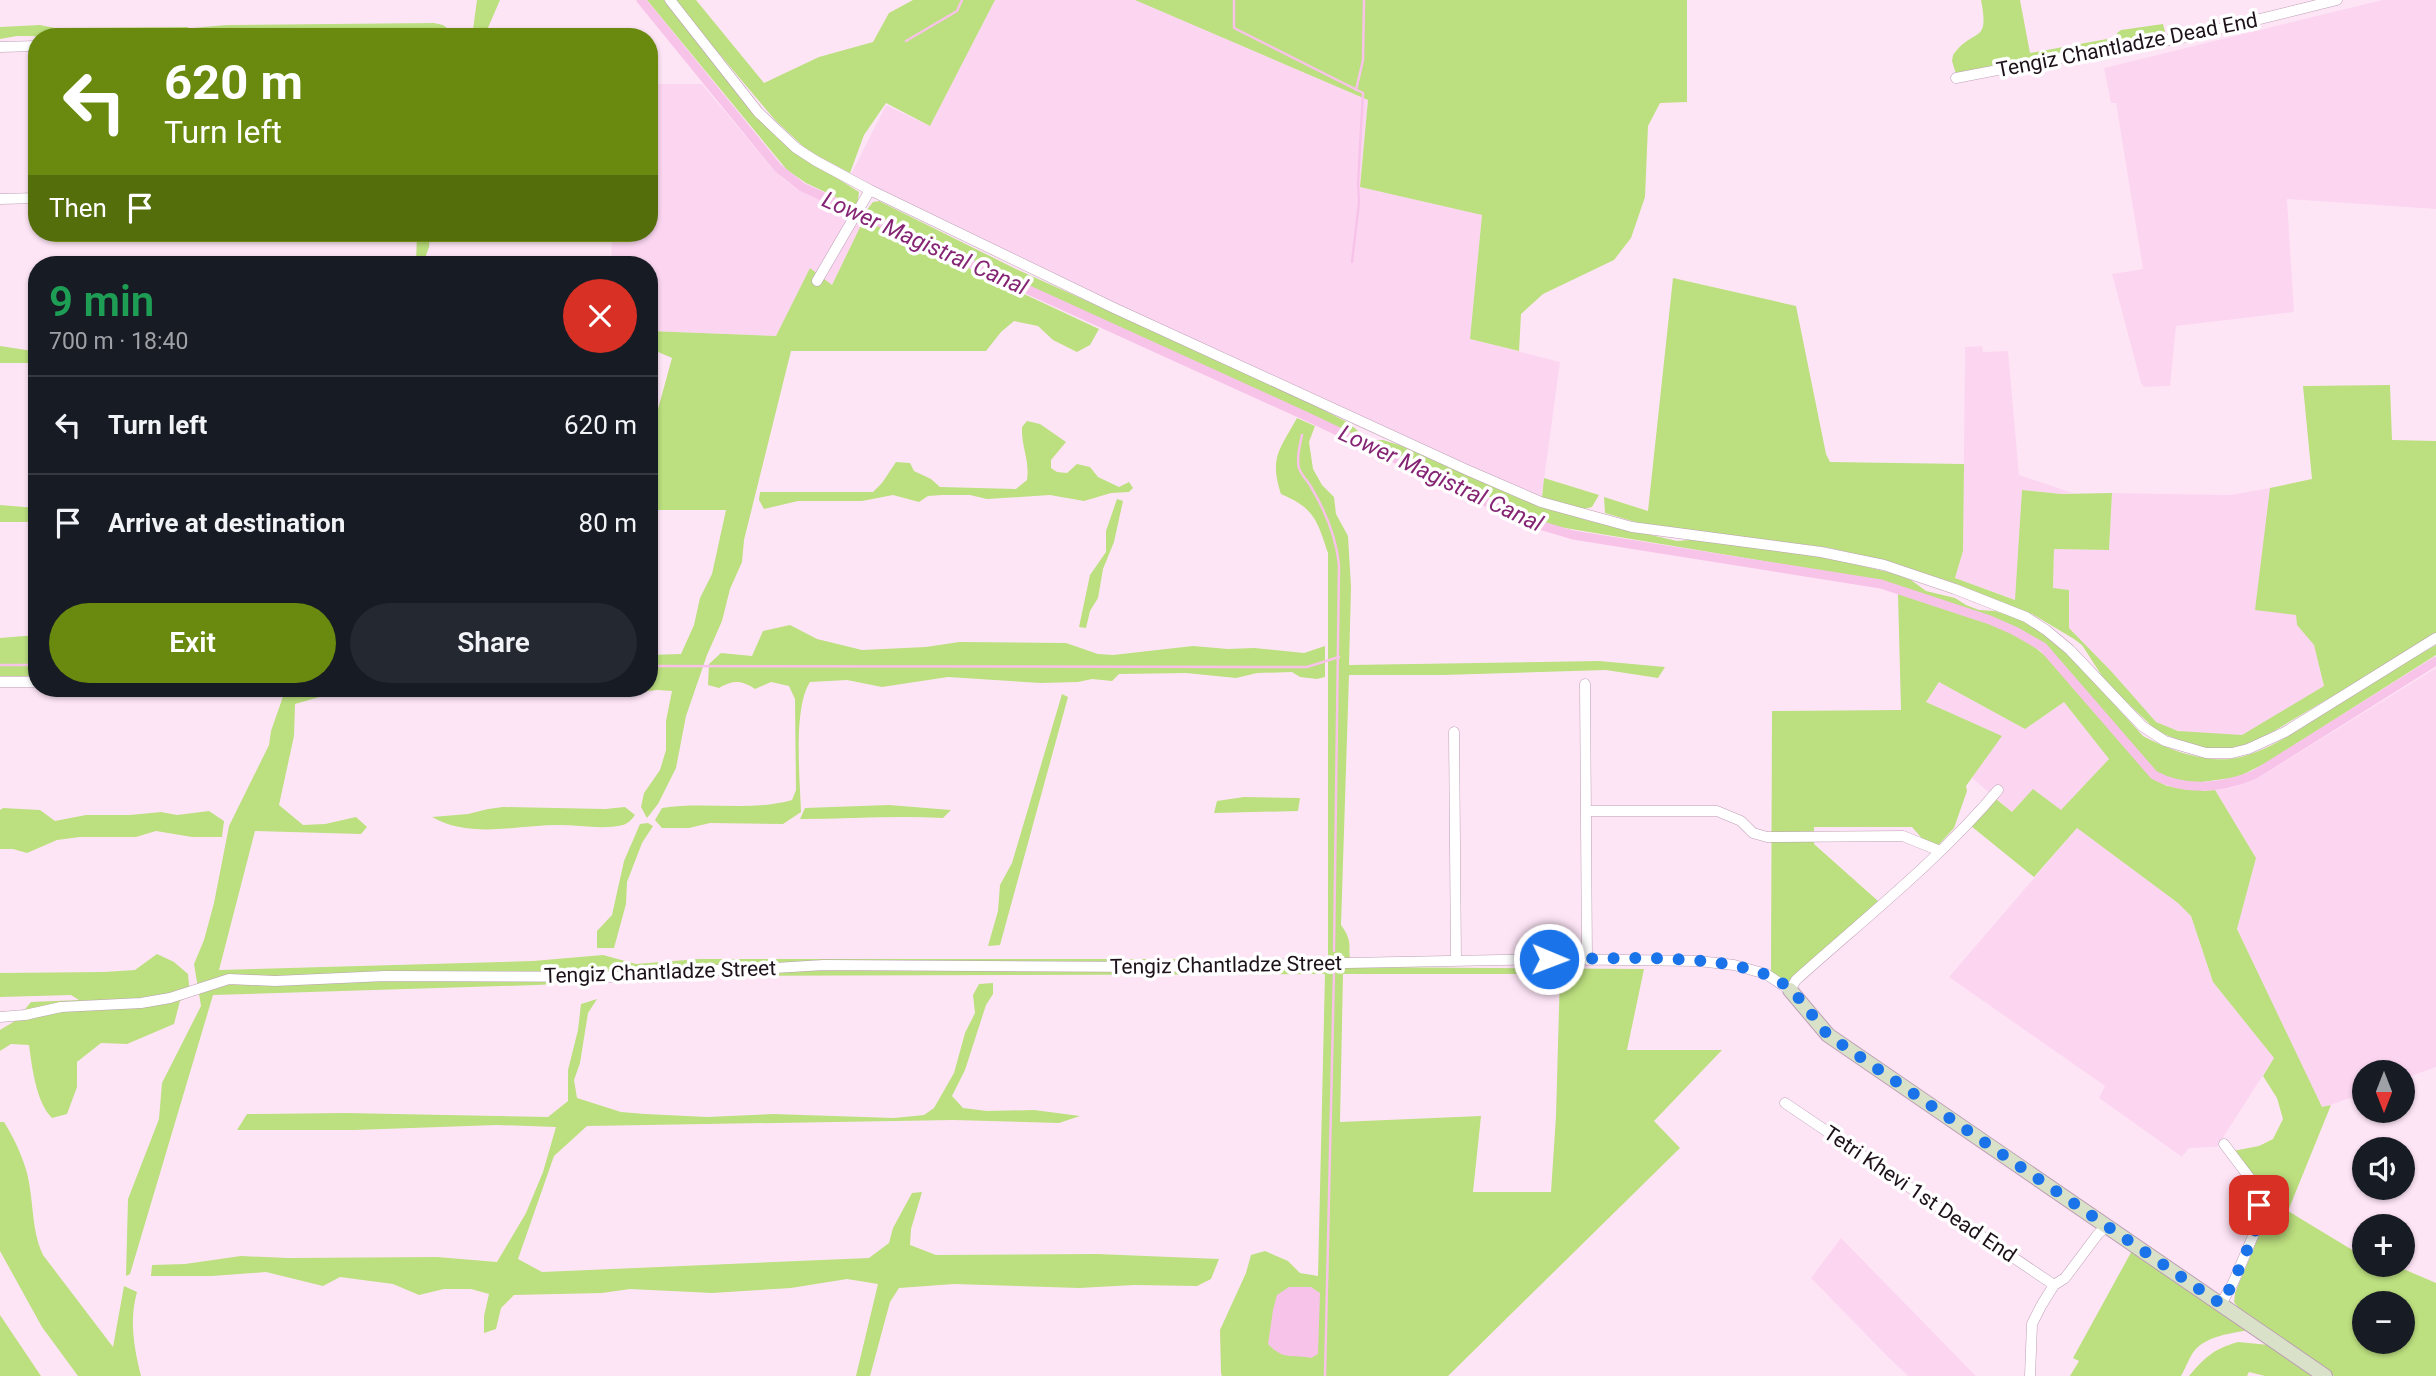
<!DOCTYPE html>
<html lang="en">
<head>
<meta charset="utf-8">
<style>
	body { margin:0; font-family:Roboto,sans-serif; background:#242831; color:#f1f3f6; height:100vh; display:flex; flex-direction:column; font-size:26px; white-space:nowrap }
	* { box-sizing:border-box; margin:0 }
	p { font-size:23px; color:#9ea1a6 }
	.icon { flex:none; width:38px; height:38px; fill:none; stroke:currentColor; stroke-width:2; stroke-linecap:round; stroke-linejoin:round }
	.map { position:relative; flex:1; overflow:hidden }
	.sheet { position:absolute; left:28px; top:256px; width:630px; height:441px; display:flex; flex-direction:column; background:#171b24; border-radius:28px; box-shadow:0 2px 5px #0004 }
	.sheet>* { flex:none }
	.hud { position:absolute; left:28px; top:28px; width:630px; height:214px; border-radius:28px; box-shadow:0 2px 5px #0004; background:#698a0e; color:#fff; overflow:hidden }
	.needle { width:46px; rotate:180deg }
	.controls { position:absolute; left:2352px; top:1060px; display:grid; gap:14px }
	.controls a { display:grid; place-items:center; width:63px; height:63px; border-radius:50%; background:#171b24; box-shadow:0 2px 5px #0004; font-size:35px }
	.pin { position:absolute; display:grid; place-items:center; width:60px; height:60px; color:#fff; margin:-30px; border-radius:14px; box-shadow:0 4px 10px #0006 }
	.me { position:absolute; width:77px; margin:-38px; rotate:91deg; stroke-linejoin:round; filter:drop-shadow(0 0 5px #0008) }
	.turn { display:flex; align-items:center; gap:24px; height:147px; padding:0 21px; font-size:32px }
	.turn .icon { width:91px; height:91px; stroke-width:2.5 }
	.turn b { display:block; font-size:49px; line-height:60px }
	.then { display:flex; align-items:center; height:66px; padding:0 21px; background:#0003; gap:14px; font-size:26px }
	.round { display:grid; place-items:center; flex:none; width:74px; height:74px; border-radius:37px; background:#242831 }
	.overview { display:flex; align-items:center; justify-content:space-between; height:119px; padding:0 21px }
	h1 { font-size:42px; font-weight:600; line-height:52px; color:#1e9e55 }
	.primary-button { display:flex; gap:14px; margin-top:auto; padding:14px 21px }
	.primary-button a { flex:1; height:80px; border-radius:42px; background:#698a0e; color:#fff; font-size:28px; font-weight:600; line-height:80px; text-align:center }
	.primary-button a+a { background:#242831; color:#f1f3f6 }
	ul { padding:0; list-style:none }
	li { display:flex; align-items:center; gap:21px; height:98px; padding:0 21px; border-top:2px solid #363941 }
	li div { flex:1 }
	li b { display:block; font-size:26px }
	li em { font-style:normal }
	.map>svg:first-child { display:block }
	.built { fill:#fcd6f1 }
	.green { fill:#bcdf7f; fill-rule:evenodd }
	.water { fill:#f8c3e9 }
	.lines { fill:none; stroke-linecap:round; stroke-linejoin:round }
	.stream { stroke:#f8c3e9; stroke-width:2.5 }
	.canal { stroke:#f8c3e9; stroke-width:9 }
	.street-casing { stroke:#bc9fb4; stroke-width:11 }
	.secondary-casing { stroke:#bc9fb4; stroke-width:16 }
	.street { stroke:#fff; stroke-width:10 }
	.secondary { stroke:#d9e2c8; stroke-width:14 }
	.route { stroke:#1a73e8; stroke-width:12; stroke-dasharray:0 21.6 }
	.labels { text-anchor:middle; stroke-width:7; stroke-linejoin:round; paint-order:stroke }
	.street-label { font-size:21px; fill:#1d121a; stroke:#fff }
	.water-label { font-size:23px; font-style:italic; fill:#842473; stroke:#fff }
</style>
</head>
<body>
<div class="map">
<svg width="2436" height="1376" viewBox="0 0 2436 1376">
	<rect width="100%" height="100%" fill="#fee5f6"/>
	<path class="built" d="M 995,0 L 1135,0 L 1368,100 L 1360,187 L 1482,215 L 1470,339 L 1560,362 L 1541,502 L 1467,470 L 849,178 L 886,105 L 930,126 Z
		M 2382,0 L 2436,0 L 2436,209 L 2287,199 L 2294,312 L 2176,326 L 2170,386 L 2144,387 L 2141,383 L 2112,274 L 2143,269 L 2116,103 L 2111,103 L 2104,68 Z
		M 649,84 L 702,84 L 772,168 L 785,180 L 797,189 L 864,219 L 832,285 L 810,269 L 776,336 L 649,331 L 649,264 L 611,264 L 612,233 L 649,233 Z
		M 1982,346 L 1983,352 L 2008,351 L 2019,475 L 2073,493 L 2061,494 L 2022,490 L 2016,600 L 1955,578 L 1963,551 L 1965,347 Z
		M 2270,488 L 2267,526 L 2296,615 L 2297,625 L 2314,645 L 2324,687 L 2242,735 L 2188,733 L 2166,727 L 2156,722 L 2146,712 L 2111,671 L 2069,628 L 2069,590 L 2053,589 L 2054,549 L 2109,550 L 2112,493 L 2230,495 Z
		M 2436,668 L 2436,1067 L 2403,1079 L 2403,1073 L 2364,1073 L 2364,1093 L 2322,1108 L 2237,929 L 2256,858 L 2215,790 L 2231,788 L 2255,780 Z
		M 1939,682 L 2025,729 L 2064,702 L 2109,759 L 2061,811 L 2012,812 L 1972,778 L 2001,736 L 1926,702 Z
		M 2077,828 L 2178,903 L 2191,916 L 2213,982 L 2274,1058 L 2217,1147 L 2189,1148 L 2182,1157 L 2099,1098 L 2105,1086 L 1949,977 Z
		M 1841,1238 L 1976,1376 L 1908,1376 L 1885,1354 L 1811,1278 Z"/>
	<path class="green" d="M 477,0 L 500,0 L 484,37 L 472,37 Z
		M 647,0 L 664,0 L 740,94 L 808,160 L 859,192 L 857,207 L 806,183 L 787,170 Z
		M 674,0 L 696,0 L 764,83 L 819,57 L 873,42 L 889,13 L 913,0 L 995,0 L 930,126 L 886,103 L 864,135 L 850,173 L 807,150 L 775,120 Z
		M 1135,0 L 1687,0 L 1687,102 L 1660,103 L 1648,126 L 1645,197 L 1631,238 L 1614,260 L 1543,294 L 1521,314 L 1519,351 L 1470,339 L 1482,215 L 1360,187 L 1368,100 Z
		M 1981,0 L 2020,0 L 2030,53 L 2118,37 L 2117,33 L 2121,30 L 2163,24 L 2165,32 L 1956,74 L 1952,61 L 1953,55 C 1974,26 1990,46 1981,0 Z
		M 434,23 L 443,25 L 456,35 L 413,37 L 193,37 L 193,28 L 227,25 Z
		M 40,25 L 55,28 L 188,27 L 189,37 L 17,36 L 0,39 L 0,27 Z
		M 879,201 L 1016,269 L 1276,386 L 1349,423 L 1368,440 L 1383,440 L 1399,445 L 1538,505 L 1586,520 L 1677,541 L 1700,539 L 1754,545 L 1833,559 L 1892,573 L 1911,580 L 1926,591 L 1955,598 L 1966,605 L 1979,610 L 1995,611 L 2020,619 L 2043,634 L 2069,655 L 2143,736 C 2171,751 2210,765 2241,757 C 2283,746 2326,710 2362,688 C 2386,672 2411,659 2436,645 L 2436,655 L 2266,763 L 2238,777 L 2202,782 L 2202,791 L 2215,790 L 2256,858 L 2237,929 L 2322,1107 L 2331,1105 L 2288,1211 L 2354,1251 L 2364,1255 L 2364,1265 L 2394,1265 L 2436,1283 L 2436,1376 L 2334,1376 L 2240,1310 L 2234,1302 L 2235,1293 L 2267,1217 L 2259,1181 L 2233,1151 L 2259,1146 L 2273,1139 L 2283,1119 L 2277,1098 L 2263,1076 L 2274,1058 L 2213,982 L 2191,916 L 2178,903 L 2077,828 L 2034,877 L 1971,826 L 1996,799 L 2012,812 L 2033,789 L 2061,810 L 2109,759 L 2064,702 L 2025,729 L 1939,682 L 1926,702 L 2002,736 L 1966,786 L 1967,791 L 1954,828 L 1933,851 L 1912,827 L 1814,827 L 1814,844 L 1878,901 L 1790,982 L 1784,982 L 1771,971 L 1772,711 L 1901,710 L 1898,593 C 1950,609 2009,622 2050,660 L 2155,780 L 2167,786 L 2196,790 L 2196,782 C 2179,783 2165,780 2152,769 L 2042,644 L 2002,622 L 1883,581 L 1553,526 L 866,211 L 873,202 ZM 2364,1304 L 2403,1304 L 2403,1342 L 2364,1342 Z
		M 864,219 L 1099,329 L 1090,345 L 1077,352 L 1053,340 L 1038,326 L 1014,321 L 1001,332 L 986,351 L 791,351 L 744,540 L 742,562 L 730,589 L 722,621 L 707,655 L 686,716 L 676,768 L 658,804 L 647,818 L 641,807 L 644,793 L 660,770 L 666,750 L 666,721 L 672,691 L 657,690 L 624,694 L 598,690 L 531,688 L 649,688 L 649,655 L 681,654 L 694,625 L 700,598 L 712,574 L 726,510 L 649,510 L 649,442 L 672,358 L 649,348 L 649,331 L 776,336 L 810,268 L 832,285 Z
		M 417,233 L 430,233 L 429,247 L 423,264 L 416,264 Z
		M 1673,278 L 1796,306 L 1826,454 L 1830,462 L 1964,464 L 1963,551 L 1955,578 L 2015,600 L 2022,490 L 2061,494 L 2112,493 L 2109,550 L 2054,549 L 2053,588 L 2069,590 L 2069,628 L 2111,671 L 2156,722 L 2178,731 L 2242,735 L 2324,686 L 2314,645 L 2297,625 L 2296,615 L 2255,610 L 2270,488 L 2312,479 L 2303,386 L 2390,385 L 2392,440 L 2436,441 L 2436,635 L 2252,744 L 2231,750 L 2201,748 L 2158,732 L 2118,694 L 2102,676 L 2082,645 L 2074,639 L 2034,615 L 1954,583 L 1885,561 L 1830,548 L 1642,524 L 1605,513 L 1604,497 L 1648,511 Z
		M 37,338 L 37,363 L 0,363 L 0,346 L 33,351 Z
		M 1297,418 L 1315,426 L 1309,442 L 1313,469 L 1322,485 L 1334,497 L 1336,514 L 1348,536 L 1351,587 L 1349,665 L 1599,661 L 1665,667 L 1658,678 L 1606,670 L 1443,675 L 1349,675 L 1341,925 C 1355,944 1346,948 1352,967 L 1644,969 L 1627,1050 L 1722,1050 L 1654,1121 L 1680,1148 L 1448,1376 L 1222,1376 L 1221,1373 L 1220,1330 L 1246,1273 L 1251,1255 L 1265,1251 L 1288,1261 L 1300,1273 L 1318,1276 L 1325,974 L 705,976 L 537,985 L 213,995 L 130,1274 L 126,1276 L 128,1199 L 159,1119 L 162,1083 L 201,1006 L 194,964 L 204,940 L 214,903 L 229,826 L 269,745 L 271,731 L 286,688 L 489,688 C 445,697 403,688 359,690 C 337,691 316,698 295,704 L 294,736 L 279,805 L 303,825 L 325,824 L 356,817 L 367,827 L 361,834 L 255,831 L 219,970 L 533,961 L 603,955 L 636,964 L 699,959 L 1328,959 L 1328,553 C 1317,520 1314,508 1281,494 C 1269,458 1280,449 1297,418 ZM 1343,974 L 1560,974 L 1556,1116 L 1551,1192 L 1473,1192 L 1481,1116 L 1340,1122 Z
		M 1027,421 L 1040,424 L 1066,442 L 1051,460 L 1051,468 L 1057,472 L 1067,473 L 1077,464 L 1090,467 L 1098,477 L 1119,487 L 1129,482 L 1133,488 L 1129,492 L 1111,493 L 1084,501 L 1050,495 L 987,499 L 970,495 L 942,495 L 928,496 L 919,502 L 893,495 L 862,501 L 798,501 L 764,509 L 759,500 L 760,492 L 873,492 L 882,483 L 896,462 L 910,463 L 914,471 L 931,479 L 940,487 L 1016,489 L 1027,480 C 1030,461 1021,446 1022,427 Z
		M 1544,478 L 1599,495 L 1592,507 L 1584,509 L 1542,498 Z
		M 1117,499 L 1123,501 L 1114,542 L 1103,569 L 1098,598 L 1090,611 L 1086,628 L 1079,627 L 1090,575 L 1106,552 L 1106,531 Z
		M 0,505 L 37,508 L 37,520 L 27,522 L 0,522 Z
		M 790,625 L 817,639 L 862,650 L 926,647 L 959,642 L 1066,643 L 1098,654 L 1113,655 L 1193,646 L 1228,649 L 1254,648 L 1304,653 L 1325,646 L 1325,677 L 1317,679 L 1300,677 L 1292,672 L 1257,673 L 1236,678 L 1186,673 L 1119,674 L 1112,681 L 1092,679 L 1078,682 L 1041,683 L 948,677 L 882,687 L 847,680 L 810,682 C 793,708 800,780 801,812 L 783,824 L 710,823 L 689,828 L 662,828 L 655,820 L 662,808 C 706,801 750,812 792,800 L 796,790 L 795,699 L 789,686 L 771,682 L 755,689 C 741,680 734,680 719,688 L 708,685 L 709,664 L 721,653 L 752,656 L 763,631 Z
		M 37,635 L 37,676 L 0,676 L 0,638 Z
		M 1062,694 L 1068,697 L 1000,945 L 988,946 L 998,911 L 1000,885 L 1012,863 Z
		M 1244,797 L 1300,798 L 1298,811 L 1214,813 L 1217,801 Z
		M 889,805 L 951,810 L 943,818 C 896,815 848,819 800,819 L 805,808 Z
		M 503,807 L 605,809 L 625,807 L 635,815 C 631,820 629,823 623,825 C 603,830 579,825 559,825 C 517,825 470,839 432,817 L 468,814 L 488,809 Z
		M 3,808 L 40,810 L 55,821 L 86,815 L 130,815 L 161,812 L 177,815 L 209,811 L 224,821 L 222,837 L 192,837 L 156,831 L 136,837 L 80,837 L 57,840 L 27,853 L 13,849 L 0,849 L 0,810 Z
		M 648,823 L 653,826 L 642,843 L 627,882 L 626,904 L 614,948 L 597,948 L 597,931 L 612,915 L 624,861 L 640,824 Z
		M 157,954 L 174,962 L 188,974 L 190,996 L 180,1001 L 174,1024 L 127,1044 L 101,1043 L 77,1062 L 77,1087 L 67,1114 L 52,1118 C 36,1102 32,1067 29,1045 L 11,1044 L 0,1051 L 0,1030 L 15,1021 L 31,1002 L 79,1000 L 71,995 L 0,997 L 0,973 L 104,972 L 135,970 Z
		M 993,983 L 993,994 L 986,1005 L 965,1070 L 952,1096 L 963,1108 L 987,1111 L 1034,1110 L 1080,1116 L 1059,1123 L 953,1120 L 587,1126 L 554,1156 L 518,1259 L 542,1272 L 869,1258 L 889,1243 L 893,1228 L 912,1193 L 922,1192 L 911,1229 L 910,1245 L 936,1255 L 1097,1254 L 1219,1259 L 1211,1279 L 1197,1286 L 1134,1285 L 1079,1288 L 954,1284 L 899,1288 L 890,1302 L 870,1376 L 856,1376 L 878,1284 L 847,1279 L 791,1288 L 712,1293 L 630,1289 L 602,1293 L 514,1295 L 501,1308 L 496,1329 L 484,1333 L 484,1316 L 489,1294 L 471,1289 L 444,1289 L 419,1295 L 393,1284 L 340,1277 L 323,1286 L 266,1272 L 212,1276 L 151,1276 L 152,1265 L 185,1264 L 241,1256 L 288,1258 L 437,1257 L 497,1262 L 526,1213 L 543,1172 L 556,1127 L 497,1125 L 354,1130 L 237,1130 L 247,1114 L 346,1113 L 548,1117 L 568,1101 L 568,1070 L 578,1030 L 581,1004 L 597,999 L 588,1013 L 580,1063 L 574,1080 L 577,1098 L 621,1112 L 645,1114 L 707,1117 L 773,1114 L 894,1118 L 924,1115 L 934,1108 L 954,1073 L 965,1033 L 975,1013 L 973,995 L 979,984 Z
		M 0,1122 L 4,1122 C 14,1138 22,1155 27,1173 C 34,1201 31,1229 43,1255 L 113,1347 L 124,1286 L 137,1292 C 129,1320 134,1348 141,1376 L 78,1376 L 42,1327 L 0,1251 Z
		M 2134,1247 L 2249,1330 C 2232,1333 2207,1336 2195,1350 C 2189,1357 2186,1368 2181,1376 L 2070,1376 L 2079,1361 L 2073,1358 Z
		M 0,1315 L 41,1376 L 0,1376 Z
		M 2238,1342 L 2269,1345 L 2315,1376 L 2265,1376 L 2249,1372 L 2247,1376 L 2189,1376 C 2206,1356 2214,1349 2238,1342 Z"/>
	<path class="water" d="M 1289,1287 L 1311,1287 L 1320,1293 L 1318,1354 L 1311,1358 C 1292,1354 1284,1361 1268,1344 L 1273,1310 L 1277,1295 Z"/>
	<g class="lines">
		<path class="stream" d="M 1234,0 L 1234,28 L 1363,93 L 1358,183 L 1359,203 L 1352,262
			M 906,41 L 957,11 L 962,0
			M 1356,90 L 1363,60 L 1364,0
			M 1302,435 C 1300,445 1296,458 1299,468 C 1301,475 1308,481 1311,487 C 1326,512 1336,536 1339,565 L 1334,951
			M 0,665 L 37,665
			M 649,666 L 1307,667 L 1339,657
			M 1325,1376 L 1334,972"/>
		<path class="canal" d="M 641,0 L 778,168 L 802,187 L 1310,418 L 1526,521 L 1573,535 L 1881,584 L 1990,620 L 2015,631 L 2043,647 L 2154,775 C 2185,792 2222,788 2254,775 L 2436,661"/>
		<g class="street-casing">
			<path id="street" d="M 670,0 L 758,112 L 778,131 L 796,148 L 816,161 L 870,190 L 1114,308 L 1467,470 L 1541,502 L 1632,527 L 1821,552 L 1884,565 L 1955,589 L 2026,617 L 2046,630 L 2070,650 L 2142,726 L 2165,741 L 2206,753 L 2232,753 L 2248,749 L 2285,732 L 2436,638
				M 0,47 L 37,46
				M 1956,78 L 2060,58 L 2187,37 L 2337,0
				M 0,199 L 37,198
				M 817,281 L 870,190
				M 0,682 L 37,682
				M 1585,684 L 1587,960
				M 1454,732 L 1456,961
				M 1586,811 L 1717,811 L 1741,821 L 1753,833 L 1767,837 L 1903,836 L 1940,851
				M 0,1017 L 25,1015 L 61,1007 L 141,1003 L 170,998 L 229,979 L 275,981 L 385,976 L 652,977 L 688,970 L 741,970 L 824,965 L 1148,967 L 1549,959 L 1698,961 L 1734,965 L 1766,974 L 1790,990 L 1796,980 C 1864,919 1939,860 1998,790
				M 1785,1103 L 2054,1285
				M 2221,1304 L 2233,1283 L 2259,1222 L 2259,1205 L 2255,1185 L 2224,1144
				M 2030,1376 L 2032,1324 L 2041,1306 L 2054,1285 L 2065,1278 L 2098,1234 L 2107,1226"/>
		</g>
		<g class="secondary-casing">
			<path id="secondary" d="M 1790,990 L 1828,1035 L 2325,1376"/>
		</g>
		<use href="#street" class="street"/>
		<use href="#secondary" class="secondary"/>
	</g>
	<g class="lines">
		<path class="route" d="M 1549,959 C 1611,960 1744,948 1790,989 C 1804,1002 1815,1020 1828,1035 L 2221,1304 L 2233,1283 L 2259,1222 L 2259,1205"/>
	</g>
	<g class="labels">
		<g class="street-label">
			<text transform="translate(2127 45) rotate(-11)" y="7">Tengiz Chantladze Dead End</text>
			<text transform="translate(1226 965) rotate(-1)" y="7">Tengiz Chantladze Street</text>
			<text transform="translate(660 972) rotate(-2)" y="7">Tengiz Chantladze Street</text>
			<text transform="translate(1920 1194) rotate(34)" y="7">Tetri Khevi 1st Dead End</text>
		</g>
		<g class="water-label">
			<text transform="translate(925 243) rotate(24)" y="8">Lower Magistral Canal</text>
			<text transform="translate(1441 478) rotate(25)" y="8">Lower Magistral Canal</text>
		</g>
	</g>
</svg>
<div class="controls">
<a><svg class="needle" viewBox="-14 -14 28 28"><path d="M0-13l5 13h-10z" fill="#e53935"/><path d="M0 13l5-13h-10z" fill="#9ea1a6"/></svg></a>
<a><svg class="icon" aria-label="sound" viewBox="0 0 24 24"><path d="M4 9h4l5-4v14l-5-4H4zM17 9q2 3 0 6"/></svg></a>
<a>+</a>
<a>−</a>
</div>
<div class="pin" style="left:2259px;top:1205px;background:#d93025"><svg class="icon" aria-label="arrive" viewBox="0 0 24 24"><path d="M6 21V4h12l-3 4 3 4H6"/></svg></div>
<svg class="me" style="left:1549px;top:959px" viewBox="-20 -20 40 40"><circle r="17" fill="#1a73e8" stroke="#fff" stroke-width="3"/><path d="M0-11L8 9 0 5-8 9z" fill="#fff"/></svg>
<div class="hud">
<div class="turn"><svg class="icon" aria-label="left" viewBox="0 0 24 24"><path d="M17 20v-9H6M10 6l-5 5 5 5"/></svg><div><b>620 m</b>Turn left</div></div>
<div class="then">Then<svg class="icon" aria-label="arrive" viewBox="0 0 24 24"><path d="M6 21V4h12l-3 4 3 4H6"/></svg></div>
</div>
<section class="sheet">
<div class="overview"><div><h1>9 min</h1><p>700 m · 18:40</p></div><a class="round" style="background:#d93025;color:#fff"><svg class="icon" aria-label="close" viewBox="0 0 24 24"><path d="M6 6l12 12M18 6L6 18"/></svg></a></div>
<ul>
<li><svg class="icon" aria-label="left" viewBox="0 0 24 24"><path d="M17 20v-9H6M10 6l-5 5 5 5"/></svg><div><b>Turn left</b></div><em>620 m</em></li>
<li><svg class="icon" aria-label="arrive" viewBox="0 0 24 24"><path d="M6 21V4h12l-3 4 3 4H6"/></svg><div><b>Arrive at destination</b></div><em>80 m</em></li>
</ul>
<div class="primary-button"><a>Exit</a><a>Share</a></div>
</section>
</div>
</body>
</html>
